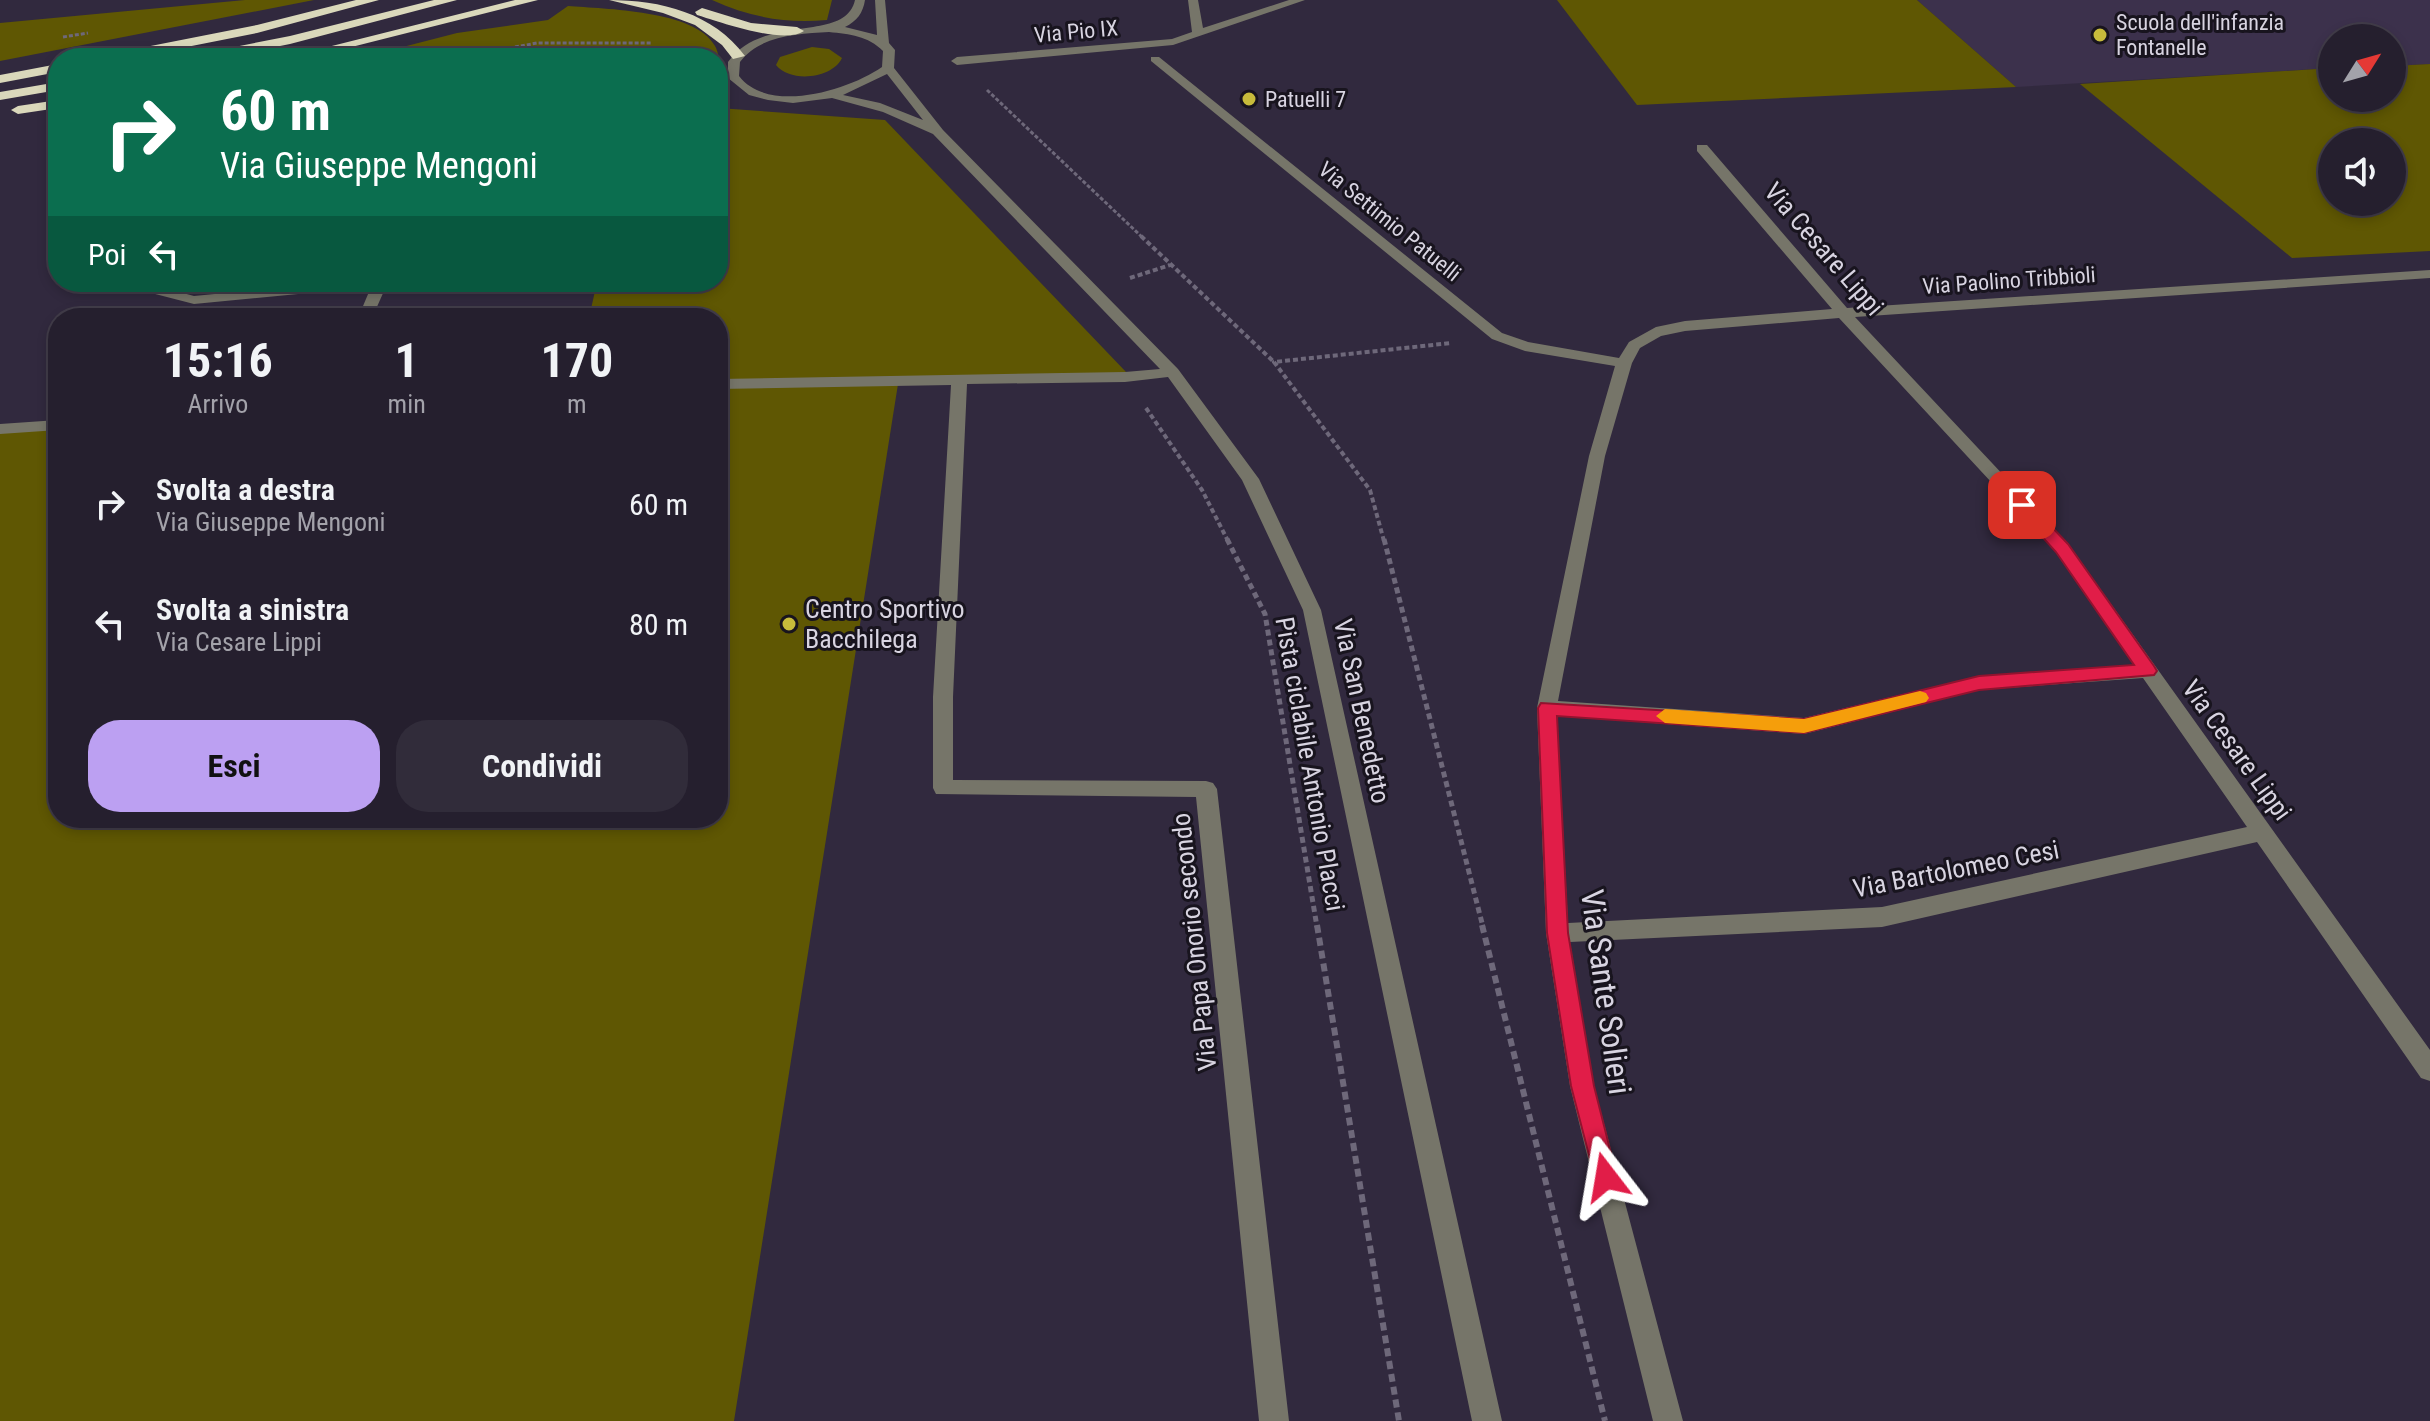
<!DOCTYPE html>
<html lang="it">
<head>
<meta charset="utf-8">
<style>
	body { margin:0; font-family:"Roboto Condensed",sans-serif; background:#312c3a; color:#f1f3f6; height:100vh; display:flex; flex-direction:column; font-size:30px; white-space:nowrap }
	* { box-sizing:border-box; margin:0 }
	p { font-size:26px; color:#a3a2aa }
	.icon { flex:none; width:44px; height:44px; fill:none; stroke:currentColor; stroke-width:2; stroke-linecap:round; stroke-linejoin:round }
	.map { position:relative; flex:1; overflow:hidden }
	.panel { position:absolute; left:48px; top:308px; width:680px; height:520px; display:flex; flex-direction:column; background:#251f2e; border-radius:32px; box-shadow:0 4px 12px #0003,0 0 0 2px #423d4a }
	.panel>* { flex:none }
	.banner { position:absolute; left:48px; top:48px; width:680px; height:244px; border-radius:32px; box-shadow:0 4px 12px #0003,0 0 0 2px #423d4a; background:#0b6e4f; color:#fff; overflow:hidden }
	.needle { width:52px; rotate:53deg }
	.buttons { position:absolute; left:2318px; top:24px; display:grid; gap:16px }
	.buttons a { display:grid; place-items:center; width:88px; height:88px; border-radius:50%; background:#251f2e; box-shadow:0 4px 12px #0003,0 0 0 2px #423d4a; font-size:40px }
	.pin { position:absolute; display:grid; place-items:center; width:68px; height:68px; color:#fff; margin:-34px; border-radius:16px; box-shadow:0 4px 12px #0006 }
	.me { position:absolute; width:88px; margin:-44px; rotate:346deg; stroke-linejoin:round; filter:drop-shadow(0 0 6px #0008) }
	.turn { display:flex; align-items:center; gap:28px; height:168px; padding:0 40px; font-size:36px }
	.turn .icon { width:104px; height:104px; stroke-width:2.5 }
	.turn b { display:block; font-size:56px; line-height:68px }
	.then { display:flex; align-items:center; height:76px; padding:0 40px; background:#0003; gap:16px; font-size:30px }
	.eta { display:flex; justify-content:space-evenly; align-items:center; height:136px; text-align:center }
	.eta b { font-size:48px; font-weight:700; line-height:56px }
	.action { display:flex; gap:16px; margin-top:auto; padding:16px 40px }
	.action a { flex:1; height:92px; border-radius:32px; background:#bca0f2; color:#111; font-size:32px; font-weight:700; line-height:92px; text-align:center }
	.action a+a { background:#312c3a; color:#f1f3f6 }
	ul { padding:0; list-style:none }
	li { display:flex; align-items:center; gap:24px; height:120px; padding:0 40px }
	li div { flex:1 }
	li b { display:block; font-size:30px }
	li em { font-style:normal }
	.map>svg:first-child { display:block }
	.built { fill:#3c314c }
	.green { fill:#5f5703; fill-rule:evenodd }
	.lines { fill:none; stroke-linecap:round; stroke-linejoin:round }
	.path-far3 { stroke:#6e687a; stroke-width:3; stroke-dasharray:4 2; stroke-linecap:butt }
	.path-far2 { stroke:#6e687a; stroke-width:4; stroke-dasharray:5 3; stroke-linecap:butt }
	.path-far1 { stroke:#6e687a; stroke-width:5; stroke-dasharray:6 4; stroke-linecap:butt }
	.path { stroke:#6e687a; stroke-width:6; stroke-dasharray:8 5; stroke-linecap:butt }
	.minor { fill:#767569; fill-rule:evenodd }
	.highway { fill:#dad8bb; fill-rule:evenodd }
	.route { fill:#e11d48; stroke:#92132f; stroke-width:2 }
	.slow { fill:#f59e0b }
	.poi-dot { fill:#c7bb3b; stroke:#18141e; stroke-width:3 }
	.labels { text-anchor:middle; stroke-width:6; stroke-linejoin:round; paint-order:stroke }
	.far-poi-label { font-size:22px; fill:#d8d4e1; stroke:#18141e; text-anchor:start }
	.far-street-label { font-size:22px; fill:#d8d4e1; stroke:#18141e }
	.street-label { font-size:26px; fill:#d8d4e1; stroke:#18141e }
	.poi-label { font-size:26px; fill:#d8d4e1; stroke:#18141e; text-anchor:start }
	.near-street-label { font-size:32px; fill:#d8d4e1; stroke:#18141e }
</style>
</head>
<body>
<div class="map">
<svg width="2430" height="1421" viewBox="0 0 2430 1421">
	<rect width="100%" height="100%" fill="#31293e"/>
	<path class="built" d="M 1917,0 L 2430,0 L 2430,64 L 2392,66 L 2392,38 L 2332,38 L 2332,68 L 2016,87 Z"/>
	<path class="green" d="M 245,0 L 314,0 L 0,61 L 0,23 Z
		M 712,0 L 832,0 L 827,20 C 786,24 749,17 712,0 Z
		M 1557,0 L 1917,0 L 2016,87 L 1637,105 Z
		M 568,6 C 604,9 696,10 715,46 C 718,51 719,59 720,64 L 718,67 L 718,58 L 360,58 L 457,33 L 548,20 Z
		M 812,47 L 829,49 L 842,58 C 832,79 790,83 776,65 L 780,57 Z
		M 2430,64 L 2430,251 L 2292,258 L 2080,84 L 2332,68 L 2332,98 L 2392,98 L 2392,66 ZM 2332,142 L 2392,142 L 2392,202 L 2332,202 Z
		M 718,108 L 885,120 L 1127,373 L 898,384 L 734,1421 L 0,1421 L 0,430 L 58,426 L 58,818 L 718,818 L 718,318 L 589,318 L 597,282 L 718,282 Z"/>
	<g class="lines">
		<path class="path-far3" d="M 63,37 L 88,33
			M 456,58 L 537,43 L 652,43
			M 987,90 L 1143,238"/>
		<path class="path-far2" d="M 1141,236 L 1274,362
			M 1130,278 L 1170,265
			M 1146,408 L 1202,490 L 1228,541
			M 1384,541 L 1370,490 L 1274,362 L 1451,343"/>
		<path class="path-far1" d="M 1227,539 L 1265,614 L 1317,927
			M 1384,539 L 1483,927"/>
		<path class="path" d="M 1317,925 L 1399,1421
			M 1482,925 L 1605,1421"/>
		<path class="minor" d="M 855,0 L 865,0 C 863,13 857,21 845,27 L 877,35 L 875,0 L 885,0 L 889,43 L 895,50 L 894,68 L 943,130 L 1178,369 L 1259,479 L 1321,610 L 1502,1421 L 1472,1421 L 1303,610 L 1242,480 L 1168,377 L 1125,382 L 967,384 L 953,697 L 953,780 L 1206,781 L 1213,783 L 1217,789 L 1289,1421 L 1259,1421 L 1196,797 L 936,794 L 933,788 L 933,697 L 951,385 L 718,389 L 718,379 L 1125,372 L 1160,369 L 933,134 L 883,112 L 832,98 L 793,103 L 768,100 L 749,95 L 728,78 L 728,62 C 764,12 845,44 855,0 ZM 829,32 C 850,34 868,36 883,51 L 882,67 C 849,90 769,115 739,76 L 740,62 C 760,35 798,34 829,32 ZM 887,74 L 923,120 L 880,103 L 843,95 Z
			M 1188,0 L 1198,0 L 1203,28 L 1289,0 L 1305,0 L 1173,45 L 957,65 L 951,61 L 957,57 L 1172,39 L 1192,32 Z
			M 1151,57 L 1159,57 L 1502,333 L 1528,342 L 1619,358 L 1629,342 L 1656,327 L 1685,321 L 1832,309 L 1697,151 L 1697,145 L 1707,145 L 1847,308 L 2430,270 L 2430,278 L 1855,317 L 2068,544 L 2430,1050 L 2430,1081 L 2421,1078 L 2257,842 L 1882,927 L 1570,942 L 1594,1086 L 1683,1421 L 1653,1421 L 1570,1086 L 1546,933 L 1537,708 L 1589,456 L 1615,366 L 1525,351 L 1492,339 L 1151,61 ZM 1839,318 L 2056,552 L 2134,665 L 1979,676 L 1804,718 L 1558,701 L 1605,456 L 1632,363 L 1640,348 L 1661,336 L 1685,331 ZM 2143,678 L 2247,827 L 1882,907 L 1568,923 L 1557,716 L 1804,734 L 1979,690 Z
			M 127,282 L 142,282 L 194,296 L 336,282 L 388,282 L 372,318 L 358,318 L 371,287 L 194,304 L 128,287 Z
			M 58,420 L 58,430 L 0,434 L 0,424 Z"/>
		<path class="highway" d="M 356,0 L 379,0 L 257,33 L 131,58 L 103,58 L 110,54 L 257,25 Z
			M 434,0 L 457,0 L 290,44 L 220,58 L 192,58 L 199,54 L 290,36 Z
			M 515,0 L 538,0 L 308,58 L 284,58 Z
			M 609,0 C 661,0 713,13 745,56 L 733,59 L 722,45 L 695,25 L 663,13 Z
			M 702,8 L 751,23 L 797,27 L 804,31 C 784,45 720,22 697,15 L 695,12 Z
			M 58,64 L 58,72 L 0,83 L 0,75 Z
			M 58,82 L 58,90 L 0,100 L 0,92 Z
			M 58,100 L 58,108 L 18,114 L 11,110 L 18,106 Z"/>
	</g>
	<path class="route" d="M 2022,499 L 2027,501 L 2068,544 L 2154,666 L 2157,671 L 2154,675 L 1979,690 L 1804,733 L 1557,716 L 1568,933 L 1594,1086 L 1617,1177 L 1614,1186 L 1606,1189 L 1597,1186 L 1571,1086 L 1547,933 L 1538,708 L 1541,703 L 1804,719 L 1979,676 L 2134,665 L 2056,552 L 2016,508 L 2016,501 Z"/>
	<path class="slow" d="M 1920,691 L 1926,693 L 1929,698 L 1926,702 L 1804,733 L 1665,723 L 1656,716 L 1665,709 L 1804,719 Z"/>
	<g class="poi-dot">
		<circle cx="2100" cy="35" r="8"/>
		<circle cx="1249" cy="99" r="8"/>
		<circle cx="789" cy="624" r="8"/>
	</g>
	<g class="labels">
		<g class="far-poi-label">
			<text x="2116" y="30">Scuola dell'infanzia<tspan x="2116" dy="25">Fontanelle</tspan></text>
			<text x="1265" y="107">Patuelli 7</text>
		</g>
		<g class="far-street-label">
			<text transform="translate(1076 31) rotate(-5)" y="8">Via Pio IX</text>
			<text transform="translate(1390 221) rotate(39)" y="8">Via Settimio Patuelli</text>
			<text transform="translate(2009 280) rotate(-4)" y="8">Via Paolino Tribbioli</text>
		</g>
		<g class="street-label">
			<text transform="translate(1824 249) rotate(49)" y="9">Via Cesare Lippi</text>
			<text transform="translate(1362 711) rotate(78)" y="9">Via San Benedetto</text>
			<text transform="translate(2237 750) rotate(54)" y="9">Via Cesare Lippi</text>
			<text transform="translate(1310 764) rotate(80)" y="9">Pista ciclabile Antonio Placci</text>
			<text transform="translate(1956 869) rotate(-11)" y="9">Via Bartolomeo Cesi</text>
			<text transform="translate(1194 942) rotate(-96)" y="9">Via Papa Onorio secondo</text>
		</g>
		<g class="poi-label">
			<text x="805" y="618">Centro Sportivo<tspan x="805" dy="30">Bacchilega</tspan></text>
		</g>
		<g class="near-street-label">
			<text transform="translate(1606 992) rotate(82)" y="11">Via Sante Solieri</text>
		</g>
	</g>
</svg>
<div class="buttons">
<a><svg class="needle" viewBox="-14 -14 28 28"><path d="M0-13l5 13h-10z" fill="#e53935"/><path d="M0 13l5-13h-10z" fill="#a3a2aa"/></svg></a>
<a><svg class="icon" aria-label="sound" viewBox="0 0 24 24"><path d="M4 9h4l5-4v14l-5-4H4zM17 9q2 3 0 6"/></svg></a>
</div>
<div class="pin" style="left:2022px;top:505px;background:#d93025"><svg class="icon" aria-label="arrive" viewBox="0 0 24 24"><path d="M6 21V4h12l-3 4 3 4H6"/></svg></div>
<svg class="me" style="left:1606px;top:1177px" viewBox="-20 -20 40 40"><path d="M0-17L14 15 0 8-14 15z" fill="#e11d48" stroke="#fff" stroke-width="4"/></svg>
<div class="banner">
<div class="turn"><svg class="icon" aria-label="right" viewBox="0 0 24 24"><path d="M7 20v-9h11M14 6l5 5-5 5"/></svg><div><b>60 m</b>Via Giuseppe Mengoni</div></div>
<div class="then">Poi<svg class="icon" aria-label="left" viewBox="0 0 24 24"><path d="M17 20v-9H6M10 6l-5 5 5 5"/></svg></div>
</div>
<section class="panel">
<div class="eta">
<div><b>15:16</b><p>Arrivo</p></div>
<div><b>1</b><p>min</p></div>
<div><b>170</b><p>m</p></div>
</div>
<ul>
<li><svg class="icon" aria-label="right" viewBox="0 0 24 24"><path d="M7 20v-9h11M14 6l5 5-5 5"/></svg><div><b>Svolta a destra</b><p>Via Giuseppe Mengoni</p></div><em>60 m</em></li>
<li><svg class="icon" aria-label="left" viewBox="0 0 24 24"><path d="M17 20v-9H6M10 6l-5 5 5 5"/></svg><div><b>Svolta a sinistra</b><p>Via Cesare Lippi</p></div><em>80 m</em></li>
</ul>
<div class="action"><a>Esci</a><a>Condividi</a></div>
</section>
</div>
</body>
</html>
